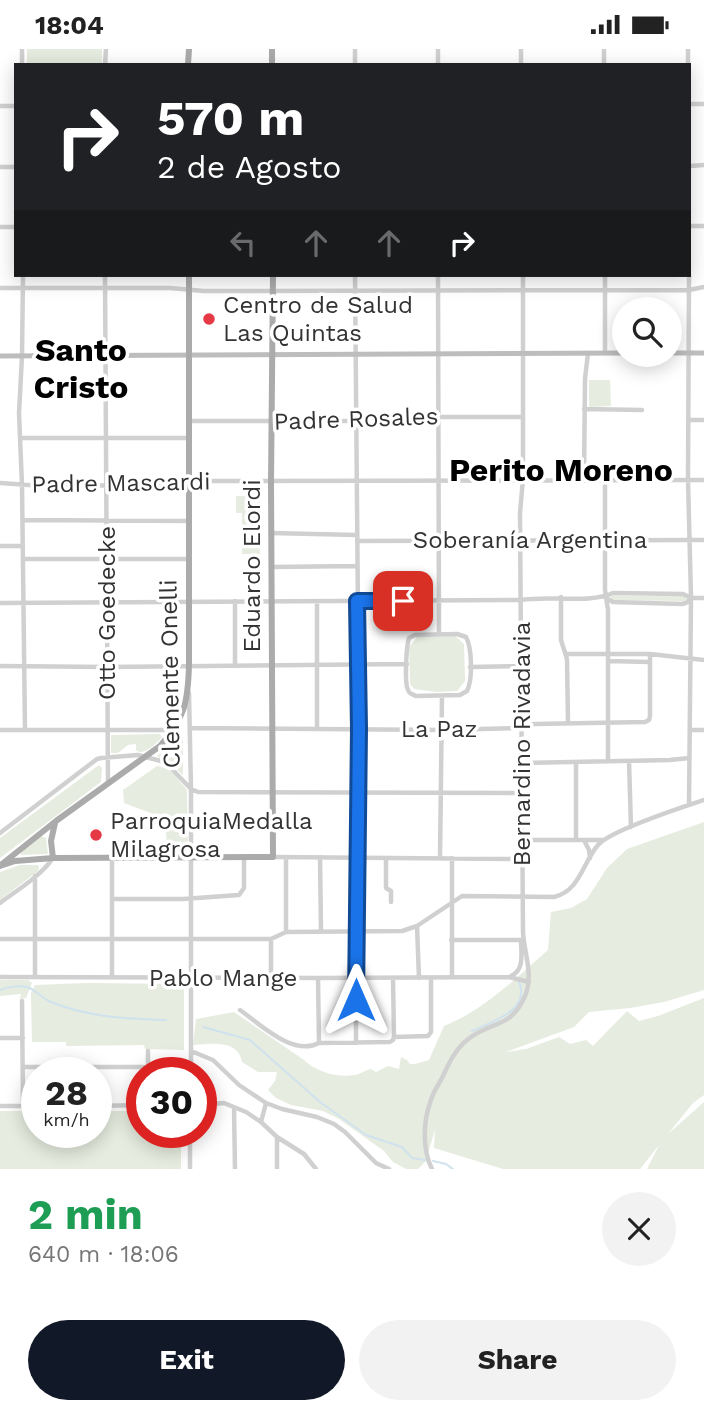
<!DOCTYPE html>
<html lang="en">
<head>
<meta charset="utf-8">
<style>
	body { margin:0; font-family:"Work Sans",sans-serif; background:#f2f2f2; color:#222; height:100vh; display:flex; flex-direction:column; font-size:26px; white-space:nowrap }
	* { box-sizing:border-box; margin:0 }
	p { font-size:23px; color:#767676 }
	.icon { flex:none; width:38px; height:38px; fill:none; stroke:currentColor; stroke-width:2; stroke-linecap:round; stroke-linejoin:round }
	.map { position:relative; height:1120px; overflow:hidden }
	.side { display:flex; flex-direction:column; background:#fff; flex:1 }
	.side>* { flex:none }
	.guide { position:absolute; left:14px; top:14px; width:677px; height:214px; border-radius:0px; box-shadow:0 4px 18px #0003; background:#202124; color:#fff; overflow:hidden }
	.fabs { position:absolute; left:612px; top:248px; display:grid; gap:14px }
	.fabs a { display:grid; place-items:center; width:70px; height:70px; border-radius:50%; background:#fff; box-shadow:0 4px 18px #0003; font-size:35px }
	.speed { position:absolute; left:21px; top:1008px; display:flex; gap:14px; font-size:35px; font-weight:700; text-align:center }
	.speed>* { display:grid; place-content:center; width:91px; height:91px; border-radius:50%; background:#fff; box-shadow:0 4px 18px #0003; line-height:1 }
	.speed small { font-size:18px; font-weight:400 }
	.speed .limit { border:10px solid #d22; background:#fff; color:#111 }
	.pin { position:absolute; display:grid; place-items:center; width:60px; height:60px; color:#fff; margin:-30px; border-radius:14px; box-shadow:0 4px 10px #0006 }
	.me { position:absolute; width:77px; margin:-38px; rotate:0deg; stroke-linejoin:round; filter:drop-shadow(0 0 5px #0008) }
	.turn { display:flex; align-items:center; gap:24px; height:147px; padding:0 28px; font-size:32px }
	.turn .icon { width:91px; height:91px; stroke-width:2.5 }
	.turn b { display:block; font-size:49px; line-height:60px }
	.lanes { display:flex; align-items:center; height:66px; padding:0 28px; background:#0003; justify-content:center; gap:35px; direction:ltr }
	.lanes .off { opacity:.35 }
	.round { display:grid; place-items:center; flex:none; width:74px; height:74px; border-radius:37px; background:#f2f2f2 }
	.headline { display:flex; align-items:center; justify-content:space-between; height:119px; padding:0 28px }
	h1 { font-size:42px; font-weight:700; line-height:52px; color:#1e9e55 }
	.action { display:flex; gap:14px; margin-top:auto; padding:14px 28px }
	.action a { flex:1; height:80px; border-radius:42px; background:#111827; color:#fff; font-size:28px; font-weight:700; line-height:80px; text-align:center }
	.action a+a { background:#f2f2f2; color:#222 }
	.status { display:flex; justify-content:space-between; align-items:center; height:49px; padding:0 35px; background:#fff; direction:ltr }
	.status svg { height:19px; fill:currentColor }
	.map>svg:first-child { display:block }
	.green { fill:#e6ecdf }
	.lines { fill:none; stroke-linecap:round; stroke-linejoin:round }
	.stream { stroke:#cfe2ee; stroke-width:2 }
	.street { stroke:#d0d0d0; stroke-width:4.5 }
	.secondary { stroke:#bdbdbd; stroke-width:5 }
	.primary { stroke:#ababab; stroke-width:6 }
	.route-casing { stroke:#114b97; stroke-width:18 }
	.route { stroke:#1a73e8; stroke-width:12 }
	.poi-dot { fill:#e63946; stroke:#fff; stroke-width:2.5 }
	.labels { text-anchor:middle; stroke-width:7; stroke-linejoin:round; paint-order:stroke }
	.poi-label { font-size:24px; fill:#333; stroke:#fff; text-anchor:start }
	.street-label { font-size:24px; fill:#333; stroke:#fff }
	.district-label { font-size:32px; font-weight:bold; fill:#000; stroke:#fff }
</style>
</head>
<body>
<div class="status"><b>18:04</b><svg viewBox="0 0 49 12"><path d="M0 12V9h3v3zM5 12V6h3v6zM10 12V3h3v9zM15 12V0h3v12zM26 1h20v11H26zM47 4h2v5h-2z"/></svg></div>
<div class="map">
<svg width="704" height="1120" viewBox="0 0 704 1120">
	<rect width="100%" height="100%" fill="#fff"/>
	<path class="green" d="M 27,0 L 102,0 L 102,16 L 27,16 Z
		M 589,331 L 610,331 L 611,357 L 589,358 Z
		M 236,447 L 260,447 L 260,505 L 242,505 L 242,464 L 236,464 Z
		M 611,547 L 683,547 L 686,548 L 686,551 L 684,552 L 610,551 Z
		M 455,587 L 464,595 L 465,632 L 457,642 L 436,643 L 414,640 L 410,635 L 409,598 L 417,588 Z
		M 160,685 L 162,688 C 156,695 148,703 139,703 L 136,701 L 136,695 L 128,696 L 118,704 L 111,704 L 111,686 Z
		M 179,685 L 183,687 L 183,726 L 173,717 L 157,707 L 174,693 Z
		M 99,716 L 102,719 L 101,733 L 0,809 L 0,789 Z
		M 157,717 L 166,719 L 174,725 L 187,741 L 188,803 L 168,803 L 164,767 L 153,765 L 124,754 L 123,741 Z
		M 704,773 L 704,941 L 664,953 L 630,959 L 589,963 L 574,978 L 506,1003 L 526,1000 L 559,988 L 570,995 L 586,991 L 593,997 L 627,962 L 639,972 L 658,967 L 704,949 L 704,1046 L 693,1054 L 668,1085 L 704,1053 L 704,1120 L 647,1120 L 659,1096 L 640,1120 L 503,1120 L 434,1099 L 435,1080 L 426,1112 L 418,1120 L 406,1120 L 393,1113 L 384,1102 L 339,1070 L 323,1062 L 291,1056 L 276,1049 L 268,1041 L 275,1032 L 277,1023 L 258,1023 L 242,1013 C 238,990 211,995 193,996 L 196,970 L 234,963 L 304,1011 C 316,1023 338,1029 355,1026 C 361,1025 365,1021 371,1020 L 376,1023 L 388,1017 L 399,1020 L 401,1008 L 407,1011 L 410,1015 L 415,1015 L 429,1011 L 444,977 C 484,961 516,929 548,901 L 551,863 L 571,859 L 587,850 L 607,819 L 627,800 Z
		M 41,787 L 46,789 L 48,805 L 21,806 L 21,803 Z
		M 20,816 L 38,816 L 39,819 L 38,822 L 0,851 L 0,823 Z
		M 0,931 L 28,931 L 32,934 L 26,949 L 20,950 L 21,945 L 0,947 Z
		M 87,934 L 182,935 L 184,938 L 184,1001 L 145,1000 L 144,996 L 66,997 L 66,993 L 32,993 L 31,944 L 35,936 Z
		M 0,1062 L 37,1062 L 37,1083 L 96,1083 L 96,1062 L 142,1062 L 142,1083 L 181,1083 L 181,1120 L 0,1120 Z"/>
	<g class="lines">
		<path class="stream" d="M 0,941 C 7,938 20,936 27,938 C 36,941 43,950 51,953 C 88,968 126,970 166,971
			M 203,978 L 250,991 L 320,1053 L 366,1086 L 402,1098 L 412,1109 L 425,1111
			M 472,982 C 492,973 531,961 519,933
			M 433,1112 L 446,1115 L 453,1120"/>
		<path class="street" d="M 22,0 L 22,16
			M 355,0 L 355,16
			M 438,0 L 438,16
			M 521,0 L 521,16
			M 604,0 L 604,16
			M 105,16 L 106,0
			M 688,16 L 688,0
			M 690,55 L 704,55
			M 0,57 L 16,57
			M 690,117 L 704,116
			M 0,118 L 16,118
			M 690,177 L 704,177
			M 0,178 L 16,178
			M 23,226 L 22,307 L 19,364 L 22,436 L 25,681
			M 105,226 L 108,734
			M 355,226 L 359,680 L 356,929 L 356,994
			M 438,226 L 439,585
			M 605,226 L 605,304
			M 689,226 L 688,430 L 691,549 L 689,756
			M 0,239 L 170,239 L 204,242 L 689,241 L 704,238
			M 584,360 L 642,361
			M 688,371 L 704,371
			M 189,372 L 349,372 L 360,368 L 523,368
			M 21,389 L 189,389
			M 584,430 L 585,330 L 588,304
			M 605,430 L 605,541 L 608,561 L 608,712
			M 0,434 L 29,436 L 180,437 L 196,432 L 704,431
			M 23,471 L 189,472
			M 271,484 L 357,486
			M 357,492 L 704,491
			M 0,497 L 22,497
			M 23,510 L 189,510
			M 272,518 L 357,517
			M 561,548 L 561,591 L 567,610 L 568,674
			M 606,549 L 613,553 L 682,555 L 686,554 L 691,549
			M 317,552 L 317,680
			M 0,554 L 521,551 C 549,546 589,555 613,544 L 683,545 L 691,549 L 704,549
			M 457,585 L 466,588 C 472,599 473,630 467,642 L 460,646 L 416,647 C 410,644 409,645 407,638 C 405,629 406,598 409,589 L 415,586 Z
			M 566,605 L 650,605 L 704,611
			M 608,612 L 650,613
			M 235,616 L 235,552
			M 0,617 L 107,618 L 407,615
			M 470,618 L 521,617
			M 189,644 L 191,740 L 191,1024
			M 190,679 L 443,681 L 522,679 L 534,675 L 645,673 L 649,671 L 650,667 L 650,605
			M 0,681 L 173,681
			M 690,681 L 704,681
			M 629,712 L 631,778
			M 522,714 L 670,711 L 689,709
			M 576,714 L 576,791
			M 0,784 L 97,710 L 101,709 L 138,706 L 161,712 L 171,719 L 191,740 L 198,743 L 522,744
			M 523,791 L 602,791
			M 584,791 L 589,801 L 590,809
			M 273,808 L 523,810
			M 320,808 L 321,883
			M 112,809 L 112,928
			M 386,809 L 386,839 L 391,842 L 391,853
			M 440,809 L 442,647
			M 35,827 L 35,928
			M 112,850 L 183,850 L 239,846 L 244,839 L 244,808
			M 0,854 C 16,842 42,826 52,810
			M 417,877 L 419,929
			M 286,883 L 286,808
			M 0,890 L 271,890 L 286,883 L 402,882 L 417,877 L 462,847 L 554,848 C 580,842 583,813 598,796 C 611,781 683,758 704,751
			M 451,891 L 524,891
			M 511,927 C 525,921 521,904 521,891
			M 0,928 L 318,929 L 509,928 L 529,933
			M 452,928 L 452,809
			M 271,929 L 271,890
			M 318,929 L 319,994
			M 22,952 L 23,1057
			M 240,961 C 260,975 293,1008 319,994 L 390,993 L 393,991 L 394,988 L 393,929
			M 394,988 L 428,987 L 431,983 L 431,929
			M 0,989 L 23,989
			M 191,1002 L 213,1011 L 239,1036 L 266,1054 L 282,1060 L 317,1068 L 334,1075 L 345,1083 L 376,1114 L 389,1120
			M 23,1018 L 148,1018
			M 148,1024 L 148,1002
			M 201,1056 L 224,1054 L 246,1063 L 261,1073 L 277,1088 L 304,1105 L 316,1120
			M 0,1057 L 37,1057
			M 96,1057 L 142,1056
			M 234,1058 L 235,1120
			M 261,1073 L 266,1054
			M 190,1083 L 190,1120
			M 277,1088 L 277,1120
			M 432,1120 C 422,1100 423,1072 431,1051 C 433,1043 439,1035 443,1027 C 449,1014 455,1001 467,991 C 491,971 510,981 525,947 C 534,925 524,905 523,883 L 520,464 L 523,430 L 523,226"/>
		<path class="secondary" d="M 670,304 L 704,304
			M 0,307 L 625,304"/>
		<path class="primary" d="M 272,0 L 272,16
			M 188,16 L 189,0
			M 53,809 L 51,792 L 55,774
			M 2,815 L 56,772 L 160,697 C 185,669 188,653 189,616 L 189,226
			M 0,817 L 15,812 L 53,809 L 273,808 L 271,433 L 273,226"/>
	</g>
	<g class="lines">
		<g class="route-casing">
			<path id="route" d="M 356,951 L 359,680 L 357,552 L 403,552"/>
		</g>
		<use href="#route" class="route"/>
	</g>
	<g class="poi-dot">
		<circle cx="209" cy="270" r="7"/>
		<circle cx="96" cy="786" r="7"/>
	</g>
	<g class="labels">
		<g class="poi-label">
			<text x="223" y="264">Centro de Salud<tspan x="223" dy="28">Las Quintas</tspan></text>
			<text x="110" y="780">ParroquiaMedalla<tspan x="110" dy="28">Milagrosa</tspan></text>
		</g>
		<g class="street-label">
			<text transform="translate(356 370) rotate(-2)" y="8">Padre Rosales</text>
			<text transform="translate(121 434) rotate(-1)" y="8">Padre Mascardi</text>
			<text x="530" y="499">Soberanía Argentina</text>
			<text transform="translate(252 517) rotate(-90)" y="8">Eduardo Elordi</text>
			<text transform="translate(107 564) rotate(-90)" y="8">Otto Goedecke</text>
			<text transform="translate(170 625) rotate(-91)" y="8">Clemente Onelli</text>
			<text x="439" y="688">La Paz</text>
			<text transform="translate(522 695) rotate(-90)" y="8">Bernardino Rivadavia</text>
			<text x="223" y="937">Pablo Mange</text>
		</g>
		<g class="district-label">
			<text x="81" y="312">Santo<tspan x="81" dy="37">Cristo</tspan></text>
			<text x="561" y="432">Perito Moreno</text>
		</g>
	</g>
</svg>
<div class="fabs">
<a><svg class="icon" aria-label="search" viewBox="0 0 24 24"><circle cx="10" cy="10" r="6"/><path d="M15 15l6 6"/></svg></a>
</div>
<div class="speed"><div>28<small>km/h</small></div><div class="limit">30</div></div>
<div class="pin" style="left:403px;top:552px;background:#d93025"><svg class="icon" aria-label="arrive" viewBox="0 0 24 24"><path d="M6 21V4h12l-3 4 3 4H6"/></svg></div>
<svg class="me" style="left:356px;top:951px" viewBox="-20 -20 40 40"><path d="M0-17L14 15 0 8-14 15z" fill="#1a73e8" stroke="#fff" stroke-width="4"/></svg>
<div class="guide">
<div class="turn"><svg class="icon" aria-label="right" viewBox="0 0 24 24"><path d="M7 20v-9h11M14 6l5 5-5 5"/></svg><div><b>570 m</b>2 de Agosto</div></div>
<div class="lanes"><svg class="icon off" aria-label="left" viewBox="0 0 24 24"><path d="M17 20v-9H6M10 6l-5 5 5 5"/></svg><svg class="icon off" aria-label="ahead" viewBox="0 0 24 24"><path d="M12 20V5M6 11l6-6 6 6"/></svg><svg class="icon off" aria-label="ahead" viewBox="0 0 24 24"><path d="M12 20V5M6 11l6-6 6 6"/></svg><svg class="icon" aria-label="right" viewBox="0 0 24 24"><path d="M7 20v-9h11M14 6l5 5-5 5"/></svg></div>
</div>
</div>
<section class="side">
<div class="headline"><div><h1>2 min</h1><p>640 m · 18:06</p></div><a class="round"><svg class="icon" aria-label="close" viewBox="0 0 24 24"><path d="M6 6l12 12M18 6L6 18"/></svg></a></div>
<div class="action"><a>Exit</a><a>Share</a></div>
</section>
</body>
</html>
